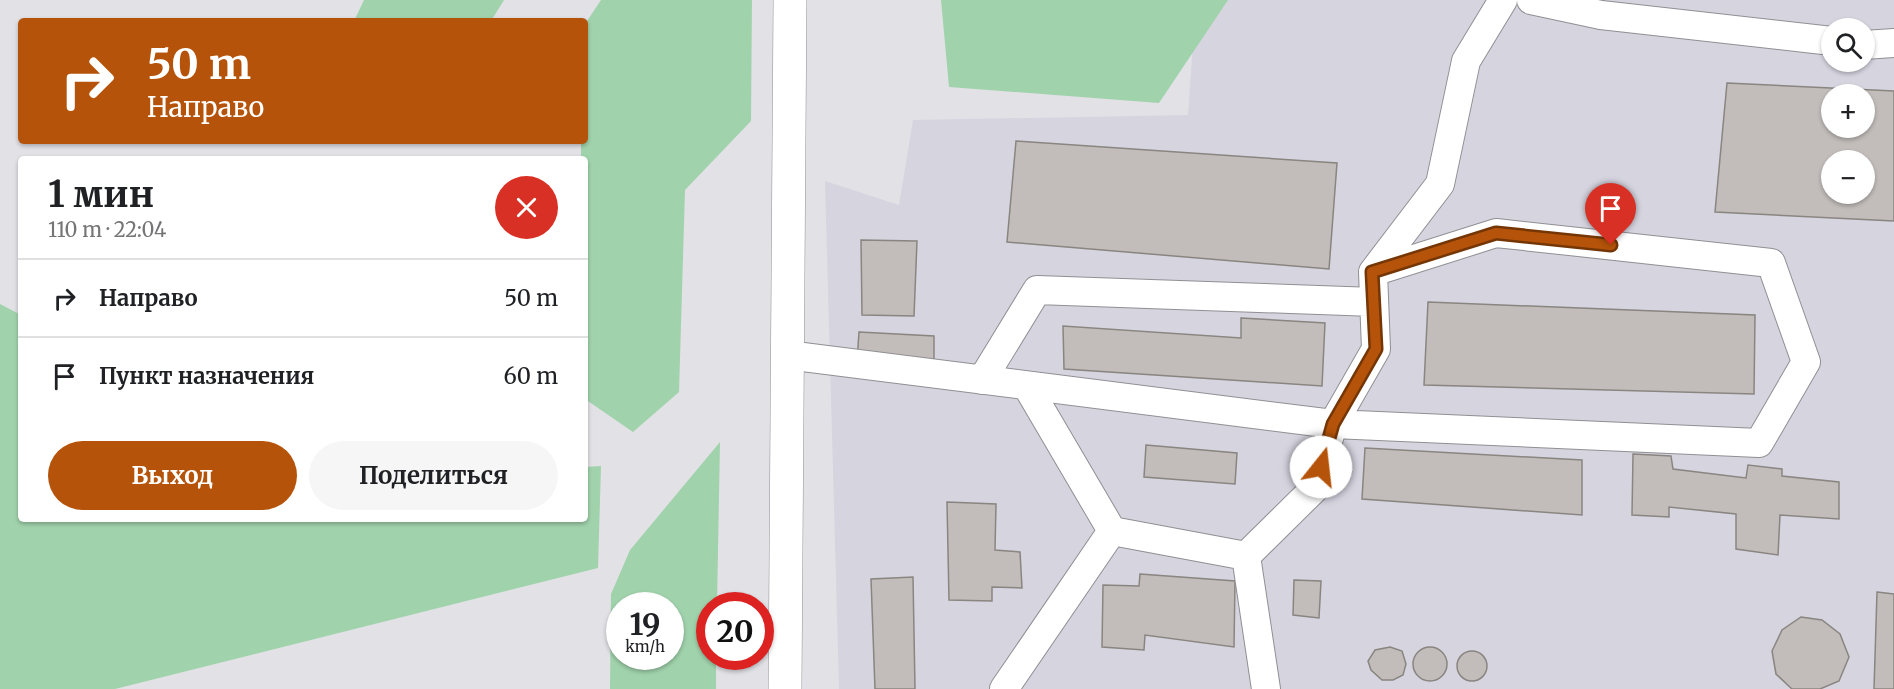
<!DOCTYPE html>
<html lang="ru">
<head>
<meta charset="utf-8">
<style>
	body { margin:0; font-family:Merriweather,serif; background:#f6f6f6; color:#202124; height:100vh; display:flex; flex-direction:column; font-size:22px; white-space:nowrap }
	* { box-sizing:border-box; margin:0 }
	p { font-size:20px; color:#757577 }
	.icon { flex:none; width:33px; height:33px; fill:none; stroke:currentColor; stroke-width:2; stroke-linecap:round; stroke-linejoin:round }
	.map { position:relative; flex:1; overflow:hidden }
	.side { position:absolute; left:18px; top:156px; width:570px; height:366px; display:flex; flex-direction:column; background:#fff; border-radius:6px; box-shadow:0 2px 4px #0004 }
	.side>* { flex:none }
	.guide { position:absolute; left:18px; top:18px; width:570px; height:126px; border-radius:6px; box-shadow:0 2px 4px #0004; background:#b45309; color:#fff; overflow:hidden }
	.controls { position:absolute; left:1821px; top:18px; display:grid; gap:12px }
	.controls a { display:grid; place-items:center; width:54px; height:54px; border-radius:50%; background:#fff; box-shadow:0 2px 4px #0004; font-size:30px }
	.speed { position:absolute; left:606px; top:592px; display:flex; gap:12px; font-size:30px; font-weight:700; text-align:center }
	.speed>* { display:grid; place-content:center; width:78px; height:78px; border-radius:50%; background:#fff; box-shadow:0 2px 4px #0004; line-height:1 }
	.speed small { font-size:15px; font-weight:400 }
	.speed .limit { border:9px solid #d22; background:#fff; color:#111 }
	.pin { position:absolute; display:grid; place-items:center; width:51px; height:51px; color:#fff; margin:-62px -26px; border-radius:50% 50% 50% 0; rotate:-45deg; box-shadow:0 0 6px #0007 }
	.pin .icon { rotate:45deg }
	.me { position:absolute; width:66px; margin:-33px; rotate:16deg; stroke-linejoin:round; filter:drop-shadow(0 0 4px #0008) }
	.turn { display:flex; align-items:center; gap:21px; height:126px; padding:0 30px; font-size:27px }
	.turn .icon { width:78px; height:78px; stroke-width:2.5 }
	.turn b { display:block; font-size:42px; line-height:51px }
	.round { display:grid; place-items:center; flex:none; width:63px; height:63px; border-radius:32px; background:#f6f6f6 }
	.head { display:flex; align-items:center; justify-content:space-between; height:102px; padding:0 30px }
	h1 { font-size:36px; font-weight:700; line-height:45px }
	.cta { display:flex; gap:12px; margin-top:auto; padding:12px 30px }
	.cta a { flex:1; height:69px; border-radius:36px; background:#b45309; color:#fff; font-size:24px; font-weight:700; line-height:69px; text-align:center }
	.cta a+a { background:#f6f6f6; color:#202124 }
	ul { padding:0; list-style:none }
	li { display:flex; align-items:center; gap:18px; height:78px; padding:0 30px; border-top:2px solid #e0e0e0 }
	li div { flex:1 }
	li b { display:block; font-size:22px }
	li em { font-style:normal }
	.map>svg:first-child { display:block }
	.built { fill:#d6d4df; fill-rule:evenodd }
	.green { fill:#a0d3ac; fill-rule:evenodd }
	.building { fill:#c2bdba; stroke:#898581; stroke-width:1.5; fill-rule:evenodd }
	.lines { fill:none; stroke-linecap:round; stroke-linejoin:round }
	.minor-casing { stroke:#908f93; stroke-width:30 }
	.major-casing { stroke:#908f93; stroke-width:34 }
	.minor { stroke:#fff; stroke-width:28 }
	.major { stroke:#fff; stroke-width:33 }
	.route-casing { stroke:#753606; stroke-width:15 }
	.route { stroke:#b45309; stroke-width:10 }
</style>
</head>
<body>
<div class="map">
<svg width="1894" height="689" viewBox="0 0 1894 689">
	<rect width="100%" height="100%" fill="#e2e1e6"/>
	<path class="built" d="M 1196,0 L 1894,0 L 1894,689 L 839,689 L 825,181 L 899,205 L 913,120 L 1188,115 ZM 1832,28 L 1864,28 L 1864,62 L 1832,62 ZM 1832,94 L 1864,94 L 1864,128 L 1832,128 ZM 1832,160 L 1864,160 L 1864,194 L 1832,194 Z"/>
	<path class="green" d="M 364,0 L 504,0 L 491,21 L 354,21 Z
		M 601,0 L 752,0 L 751,121 L 685,190 L 679,392 L 633,432 L 585,399 L 585,159 L 581,159 L 581,141 L 585,141 L 585,24 Z
		M 941,0 L 1228,0 L 1159,103 L 949,87 Z
		M 0,304 L 21,315 L 21,519 L 585,519 L 585,467 L 601,466 L 598,568 L 115,689 L 0,689 Z
		M 720,442 L 717,606 L 710,606 L 710,657 L 716,657 L 716,689 L 610,689 L 611,594 L 630,550 ZM 620,606 L 670,606 L 670,657 L 620,657 Z"/>
	<path class="building" d="M 1727,83 L 1894,91 L 1894,221 L 1715,212 ZM 1832,94 L 1864,94 L 1864,128 L 1832,128 ZM 1832,160 L 1864,160 L 1864,194 L 1832,194 Z
		M 1016,141 L 1337,163 L 1329,269 L 1007,242 Z
		M 861,240 L 917,241 L 914,316 L 862,315 Z
		M 1428,302 L 1755,315 L 1754,394 L 1424,385 Z
		M 1241,318 L 1325,323 L 1322,386 L 1064,369 L 1063,326 L 1241,338 Z
		M 859,332 L 934,336 L 934,368 L 857,361 Z
		M 1146,445 L 1237,453 L 1235,484 L 1144,477 Z
		M 1365,448 L 1582,460 L 1582,515 L 1362,499 Z
		M 1633,454 L 1671,456 L 1673,469 L 1746,478 L 1748,465 L 1782,469 L 1782,476 L 1839,482 L 1839,519 L 1780,515 L 1778,555 L 1736,549 L 1736,514 L 1669,507 L 1669,517 L 1632,515 Z
		M 947,502 L 996,504 L 995,550 L 1020,552 L 1022,588 L 992,587 L 992,601 L 949,600 Z
		M 1140,574 L 1235,581 L 1234,647 L 1145,635 L 1144,650 L 1102,647 L 1103,585 L 1139,586 Z
		M 913,577 L 915,689 L 875,689 L 871,579 Z
		M 1294,580 L 1321,581 L 1319,618 L 1293,615 Z
		M 1877,592 L 1894,594 L 1894,689 L 1874,689 Z
		M 1801,617 L 1822,620 L 1840,634 L 1849,657 L 1839,681 L 1820,689 L 1792,689 L 1776,674 L 1772,651 L 1782,630 Z
		M 1390,647 L 1402,651 L 1406,664 L 1403,675 L 1393,680 L 1382,680 L 1371,670 L 1368,661 L 1375,650 Z
		M1413 664a17 17 0 1 1 34 0a17 17 0 1 1-34 0Z
		M1457 666a15 15 0 1 1 30 0a15 15 0 1 1-30 0Z"/>
	<g class="lines">
		<g class="minor-casing">
			<path id="minor" d="M 1531,0 L 1601,15 L 1832,41
				M 1864,45 L 1894,43
				M 787,355 L 1333,424 L 1376,349 L 1373,272 L 1440,184 L 1466,61 L 1503,0
				M 982,380 L 1037,290 L 1374,302
				M 1112,531 L 1246,556 L 1266,689
				M 1246,556 L 1315,488 L 1333,424 L 1759,443 L 1806,362 L 1771,263 L 1496,233 L 1373,272
				M 1004,689 L 1112,531 L 1027,386"/>
		</g>
		<g class="major-casing">
			<path id="major" d="M 785,689 L 790,0"/>
		</g>
		<use href="#minor" class="minor"/>
		<use href="#major" class="major"/>
	</g>
	<g class="lines">
		<g class="route-casing">
			<path id="route" d="M 1321,467 L 1333,424 L 1376,349 L 1372,272 L 1496,233 L 1611,245"/>
		</g>
		<use href="#route" class="route"/>
	</g>
</svg>
<div class="controls">
<a><svg class="icon" aria-label="search" viewBox="0 0 24 24"><circle cx="10" cy="10" r="6"/><path d="M15 15l6 6"/></svg></a>
<a>+</a>
<a>−</a>
</div>
<div class="speed"><div>19<small>km/h</small></div><div class="limit">20</div></div>
<div class="pin" style="left:1611px;top:245px;background:#d93025"><svg class="icon" aria-label="arrive" viewBox="0 0 24 24"><path d="M6 21V4h12l-3 4 3 4H6"/></svg></div>
<svg class="me" style="left:1321px;top:467px" viewBox="-20 -20 40 40"><circle r="19" fill="#fff"/><path d="M0-13L10 11 0 6-10 11z" fill="#b45309"/></svg>
<div class="guide">
<div class="turn"><svg class="icon" aria-label="right" viewBox="0 0 24 24"><path d="M7 20v-9h11M14 6l5 5-5 5"/></svg><div><b>50 m</b>Направо</div></div>
</div>
<section class="side">
<div class="head"><div><h1>1 мин</h1><p>110 m · 22:04</p></div><a class="round" style="background:#d93025;color:#fff"><svg class="icon" aria-label="close" viewBox="0 0 24 24"><path d="M6 6l12 12M18 6L6 18"/></svg></a></div>
<ul>
<li><svg class="icon" aria-label="right" viewBox="0 0 24 24"><path d="M7 20v-9h11M14 6l5 5-5 5"/></svg><div><b>Направо</b></div><em>50 m</em></li>
<li><svg class="icon" aria-label="arrive" viewBox="0 0 24 24"><path d="M6 21V4h12l-3 4 3 4H6"/></svg><div><b>Пункт назначения</b></div><em>60 m</em></li>
</ul>
<div class="cta"><a>Выход</a><a>Поделиться</a></div>
</section>
</div>
</body>
</html>
